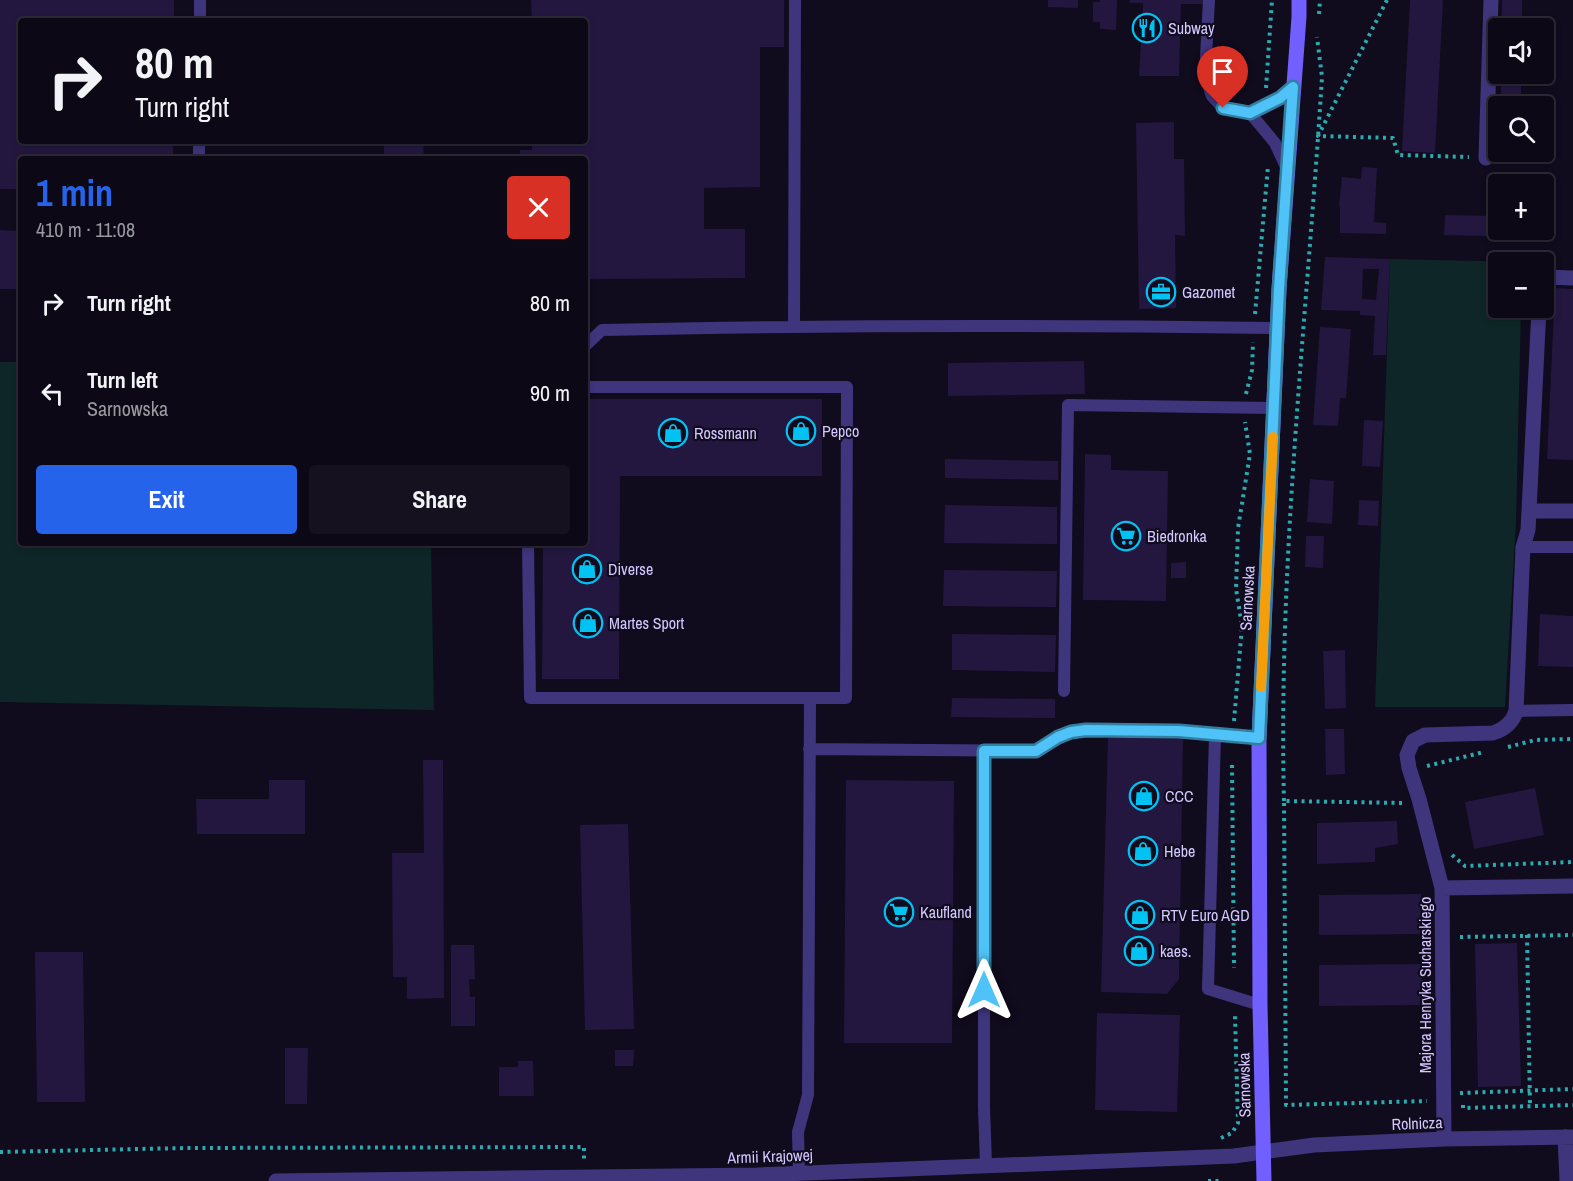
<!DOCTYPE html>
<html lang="en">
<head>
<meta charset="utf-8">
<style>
	body { margin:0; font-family:"Archivo Narrow",sans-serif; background:#15111f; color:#f1f3f6; height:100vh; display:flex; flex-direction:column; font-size:22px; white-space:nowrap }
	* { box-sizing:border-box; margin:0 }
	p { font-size:20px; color:#9a9aa1 }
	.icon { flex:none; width:33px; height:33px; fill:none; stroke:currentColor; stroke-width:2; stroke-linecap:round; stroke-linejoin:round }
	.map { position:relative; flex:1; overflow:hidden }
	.panel { position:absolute; left:18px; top:156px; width:570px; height:390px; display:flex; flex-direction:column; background:#0c0816; border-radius:6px; box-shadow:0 3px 9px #0003,0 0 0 2px #2c2935 }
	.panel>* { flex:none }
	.guide { position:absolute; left:18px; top:18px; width:570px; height:126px; border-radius:6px; box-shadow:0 3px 9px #0003,0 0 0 2px #2c2935; background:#0c0816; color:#f1f3f6; overflow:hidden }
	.buttons { position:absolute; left:1488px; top:18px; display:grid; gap:12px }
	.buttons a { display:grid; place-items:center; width:66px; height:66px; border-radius:6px; background:#0c0816; box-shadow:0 3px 9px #0003,0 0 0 2px #2c2935; font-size:30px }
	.pin { position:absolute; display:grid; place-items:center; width:51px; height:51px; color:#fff; margin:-62px -26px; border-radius:50% 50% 50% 0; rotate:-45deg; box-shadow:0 0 6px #0007 }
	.pin .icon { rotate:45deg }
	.me { position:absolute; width:66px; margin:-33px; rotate:0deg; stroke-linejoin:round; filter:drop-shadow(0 0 4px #0008) }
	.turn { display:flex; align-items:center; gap:21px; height:126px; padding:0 18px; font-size:27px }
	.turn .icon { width:78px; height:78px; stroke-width:2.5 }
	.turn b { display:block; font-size:42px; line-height:51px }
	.round { display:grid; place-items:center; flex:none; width:63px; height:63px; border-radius:6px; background:#15111f }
	.summary { display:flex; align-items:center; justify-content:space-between; height:102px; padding:0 18px }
	h1 { font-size:36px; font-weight:700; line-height:45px; color:#2563eb }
	.action { display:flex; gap:12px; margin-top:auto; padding:12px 18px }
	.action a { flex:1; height:69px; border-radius:6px; background:#2563eb; color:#fff; font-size:24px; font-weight:700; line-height:69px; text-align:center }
	.action a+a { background:#15111f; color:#f1f3f6 }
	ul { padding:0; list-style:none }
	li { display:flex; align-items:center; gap:18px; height:90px; padding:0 18px }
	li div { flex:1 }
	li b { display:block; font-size:22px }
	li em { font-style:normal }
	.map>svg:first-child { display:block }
	.green { fill:#0e2627 }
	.building { fill:#23173f; fill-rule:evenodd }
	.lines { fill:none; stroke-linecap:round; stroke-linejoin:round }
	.path { stroke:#2babb0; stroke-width:4; stroke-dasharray:3 4.5; stroke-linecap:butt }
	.lane { stroke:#3f357d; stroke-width:12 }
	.street { stroke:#3f357d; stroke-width:15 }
	.secondary { stroke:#725fff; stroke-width:15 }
	.route-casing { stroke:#337fa1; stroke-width:15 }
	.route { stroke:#4fc3f7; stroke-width:10 }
	.slow { stroke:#f59e0b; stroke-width:10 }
	.labels { text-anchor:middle; stroke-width:4.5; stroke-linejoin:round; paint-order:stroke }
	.poi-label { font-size:16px; fill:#d3c8ff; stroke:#100b1d; text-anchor:start }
	.street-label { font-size:16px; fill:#d3c8ff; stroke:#100b1d }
</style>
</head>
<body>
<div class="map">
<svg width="1573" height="1181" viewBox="0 0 1573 1181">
	<rect width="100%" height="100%" fill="#100b1d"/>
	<path class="green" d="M 1390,259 L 1522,262 L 1498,262 L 1498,308 L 1521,308 L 1516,523 L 1505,707 L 1375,707 Z
		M 0,362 L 21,362 L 21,543 L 431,543 L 434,710 L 0,702 Z"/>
	<path class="building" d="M 0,0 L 174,0 L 174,21 L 21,21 L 21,141 L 173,141 L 173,159 L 21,159 L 21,189 L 0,189 Z
		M 531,0 L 784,0 L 784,47 L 760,47 L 760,187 L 704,188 L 704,229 L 745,229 L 745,278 L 585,279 L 585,159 L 520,159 L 520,150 L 532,150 L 532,141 L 585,141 L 585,21 L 532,21 Z
		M 1048,0 L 1078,0 L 1078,8 L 1048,7 Z
		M 1100,0 L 1117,0 L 1116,30 L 1100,29 L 1100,22 L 1093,22 L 1093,2 L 1100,2 Z
		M 1130,0 L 1215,0 L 1215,4 L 1181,4 L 1179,76 L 1139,76 L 1143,3 L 1129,3 Z
		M 1410,0 L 1443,0 L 1435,153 L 1402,151 Z
		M 1502,0 L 1522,0 L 1522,28 L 1502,28 Z
		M 1501,74 L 1521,74 L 1521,106 L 1501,106 Z
		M 1174,122 L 1174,159 L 1184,159 L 1185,236 L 1175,235 L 1176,308 L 1139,309 L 1136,123 Z
		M 384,141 L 423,141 L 424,159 L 384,159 Z
		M 1362,167 L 1377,168 L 1374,222 L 1386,223 L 1386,234 L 1340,233 L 1340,206 L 1339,206 L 1342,177 L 1361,179 Z
		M 1445,215 L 1498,216 L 1498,230 L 1519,230 L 1519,237 L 1444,235 Z
		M 0,230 L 21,231 L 21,289 L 0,289 Z
		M 1325,257 L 1390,259 L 1386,355 L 1373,355 L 1375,316 L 1360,315 L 1360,311 L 1321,310 ZM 1363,269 L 1379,269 L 1376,300 L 1362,299 Z
		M 1555,288 L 1573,289 L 1573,460 L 1547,459 Z
		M 1320,327 L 1351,329 L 1346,398 L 1340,398 L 1338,426 L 1313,425 Z
		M 1084,361 L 1085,394 L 948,396 L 948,363 Z
		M 585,399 L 822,399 L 822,476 L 620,476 L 619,679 L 542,679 L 543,543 L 585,543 Z
		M 1364,420 L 1383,421 L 1380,467 L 1362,466 Z
		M 1085,454 L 1111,455 L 1111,470 L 1168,471 L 1166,601 L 1083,600 Z
		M 945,459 L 1058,461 L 1058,480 L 945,478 Z
		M 1310,479 L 1334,481 L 1332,524 L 1307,522 Z
		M 1359,500 L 1379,501 L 1378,526 L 1358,525 Z
		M 945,505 L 1057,507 L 1057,544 L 944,543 Z
		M 1306,536 L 1324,536 L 1323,568 L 1305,567 Z
		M 1186,562 L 1186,578 L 1171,578 L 1171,563 Z
		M 944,570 L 1057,571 L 1056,607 L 943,606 Z
		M 1540,614 L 1573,616 L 1573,667 L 1538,666 Z
		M 952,634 L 1056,635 L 1055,672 L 952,670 Z
		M 1345,650 L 1346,708 L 1325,709 L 1323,651 Z
		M 952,698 L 1055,699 L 1055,718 L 951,717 Z
		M 1325,729 L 1344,729 L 1345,774 L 1326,775 Z
		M 1108,738 L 1183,738 L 1179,979 L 1167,994 L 1101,992 Z
		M 423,760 L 443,760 L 444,998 L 407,999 L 407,977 L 393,977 L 392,853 L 424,853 Z
		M 269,780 L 305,780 L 305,834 L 197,834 L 196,799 L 269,799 Z
		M 846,780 L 954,781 L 952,1043 L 844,1043 Z
		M 1535,788 L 1544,835 L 1474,849 L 1465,802 Z
		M 1397,821 L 1398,844 L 1375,848 L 1375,862 L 1317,864 L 1317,823 Z
		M 628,824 L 634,1029 L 585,1030 L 580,825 Z
		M 1421,894 L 1422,934 L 1319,935 L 1319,895 Z
		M 1517,943 L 1521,1086 L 1478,1087 L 1475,944 Z
		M 451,945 L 474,945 L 475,979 L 469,979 L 470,997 L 475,997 L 475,1026 L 451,1026 Z
		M 35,952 L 83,952 L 85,1102 L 37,1102 Z
		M 1422,964 L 1422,1005 L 1319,1006 L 1319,965 Z
		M 1097,1013 L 1180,1015 L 1177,1112 L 1095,1110 Z
		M 285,1048 L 308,1048 L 307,1104 L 285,1104 Z
		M 615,1050 L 634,1050 L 633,1066 L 615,1066 Z
		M 518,1061 L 533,1061 L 534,1096 L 499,1096 L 499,1067 L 518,1067 Z"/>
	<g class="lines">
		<path class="path" d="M 1387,0 L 1318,136 L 1393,138 L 1398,155 L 1469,157
			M 1319,14 L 1320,0
			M 1266,88 L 1272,0
			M 1255,314 L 1268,166
			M 1246,394 L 1252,370 L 1253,342
			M 1234,721 L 1242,626 L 1236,589 L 1238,528 L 1250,454 L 1245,422
			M 1508,747 L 1535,740 L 1573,739
			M 1232,765 L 1234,968
			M 1427,766 L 1484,752
			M 1284,801 C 1278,559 1307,318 1322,77 L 1317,37
			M 1402,803 L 1284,801 L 1286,1105 L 1427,1101
			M 1452,855 L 1465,866 L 1573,862
			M 1527,935 L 1530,1106
			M 1460,937 L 1573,935
			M 1460,1093 L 1573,1089
			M 1463,1105 L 1463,1108 L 1573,1105
			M 1221,1138 L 1232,1133 L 1238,1123 L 1235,1016
			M 0,1152 L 186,1148 L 584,1147 L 584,1162
			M 1208,1181 L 1221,1181"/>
		<path class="lane" d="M 1209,0 L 1205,76 L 1212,96 L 1223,108 L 1250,113 L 1280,98 L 1293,87
			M 200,21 L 200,0
			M 1250,113 L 1275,143 L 1287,169
			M 199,159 L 199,141
			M 794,326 L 795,0
			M 585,346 L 602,330 C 827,325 1052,325 1277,328
			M 528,543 L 530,698 L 846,698 L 847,387 L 585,387
			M 1523,547 L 1573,547
			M 1064,691 L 1068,405 L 1274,408
			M 1516,711 L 1573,710
			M 1215,735 L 1208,989 L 1260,1005
			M 809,749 L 1036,751 L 1071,732 L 1086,730 L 1179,731 L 1259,738
			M 984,751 L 984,1107 L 986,1165
			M 799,1173 L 798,1132 L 808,1095 L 810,698"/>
		<path class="street" d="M 1486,158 L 1491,0
			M 1544,277 L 1573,278
			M 1529,511 L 1539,308
			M 1442,888 L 1573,886
			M 1565,1137 L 1567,1181
			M 1444,1139 L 1442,888 L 1419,799 L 1409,768 L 1407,755 L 1413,741 L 1425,735 L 1493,733 C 1505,729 1513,722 1516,711 L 1523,547 L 1528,530 L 1529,511 L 1573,511
			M 276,1181 L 757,1175 L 1234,1156 L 1314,1145 L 1444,1139 L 1573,1137"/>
		<path class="secondary" d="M 1264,1181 L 1260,1005 L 1259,738 L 1279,289 L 1299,17 L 1299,0"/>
	</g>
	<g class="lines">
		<g class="route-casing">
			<path id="route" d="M 984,990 L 984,751 L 1036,751 L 1058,737 L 1071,732 L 1086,730 L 1179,731 L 1259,738 L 1279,289 L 1293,87 L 1280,98 L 1250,113 L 1223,108"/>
		</g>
		<use href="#route" class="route"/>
		<path class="slow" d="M 1261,687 L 1273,437"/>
	</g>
	<defs>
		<g id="restaurant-ring" transform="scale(1.5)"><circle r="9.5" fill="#100b1d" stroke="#00c3f3" stroke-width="1.5"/><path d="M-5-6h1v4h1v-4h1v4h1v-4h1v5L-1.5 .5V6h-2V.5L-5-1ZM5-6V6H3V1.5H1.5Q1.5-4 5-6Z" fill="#00c3f3"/></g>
		<g id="office-ring" transform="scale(1.5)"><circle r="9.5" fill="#100b1d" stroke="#00c3f3" stroke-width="1.5"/><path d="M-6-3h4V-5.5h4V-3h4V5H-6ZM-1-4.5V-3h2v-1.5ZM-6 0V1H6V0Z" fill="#00c3f3"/></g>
		<g id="shop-ring" transform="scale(1.5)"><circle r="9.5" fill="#100b1d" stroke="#00c3f3" stroke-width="1.5"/><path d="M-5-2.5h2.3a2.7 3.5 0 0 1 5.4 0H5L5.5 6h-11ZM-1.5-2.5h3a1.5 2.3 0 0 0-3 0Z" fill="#00c3f3"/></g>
		<g id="supermarket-ring" transform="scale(1.5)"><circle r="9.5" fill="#100b1d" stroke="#00c3f3" stroke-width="1.5"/><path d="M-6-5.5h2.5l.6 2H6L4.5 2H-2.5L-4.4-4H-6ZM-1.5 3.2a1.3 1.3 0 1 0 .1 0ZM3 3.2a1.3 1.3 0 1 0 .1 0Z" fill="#00c3f3"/></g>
	</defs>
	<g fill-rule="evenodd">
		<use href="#restaurant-ring" x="1147" y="28"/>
		<use href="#office-ring" x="1161" y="292"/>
		<use href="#shop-ring" x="801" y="431"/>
		<use href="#shop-ring" x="673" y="433"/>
		<use href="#supermarket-ring" x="1126" y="536"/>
		<use href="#shop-ring" x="587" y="569"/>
		<use href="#shop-ring" x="588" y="623"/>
		<use href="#shop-ring" x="1144" y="796"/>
		<use href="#shop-ring" x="1143" y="851"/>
		<use href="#supermarket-ring" x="899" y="912"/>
		<use href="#shop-ring" x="1140" y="915"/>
		<use href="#shop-ring" x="1139" y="951"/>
	</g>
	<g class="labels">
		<g class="poi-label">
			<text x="1168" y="34">Subway</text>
			<text x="1182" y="298">Gazomet</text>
			<text x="822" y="437">Pepco</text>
			<text x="694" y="439">Rossmann</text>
			<text x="1147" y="542">Biedronka</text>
			<text x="608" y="575">Diverse</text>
			<text x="609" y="629">Martes Sport</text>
			<text x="1165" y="802">CCC</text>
			<text x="1164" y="857">Hebe</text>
			<text x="920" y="918">Kaufland</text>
			<text x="1161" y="921">RTV Euro AGD</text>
			<text x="1160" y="957">kaes.</text>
		</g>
		<g class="street-label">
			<text transform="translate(1247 598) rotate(-87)" y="6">Sarnowska</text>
			<text transform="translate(1425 985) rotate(-90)" y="6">Majora Henryka Sucharskiego</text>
			<text transform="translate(1244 1085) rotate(-91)" y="6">Sarnowska</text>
			<text transform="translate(1417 1123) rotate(-2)" y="6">Rolnicza</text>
			<text transform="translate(770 1156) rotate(-2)" y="6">Armii Krajowej</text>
		</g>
	</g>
</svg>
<div class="buttons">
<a><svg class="icon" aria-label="sound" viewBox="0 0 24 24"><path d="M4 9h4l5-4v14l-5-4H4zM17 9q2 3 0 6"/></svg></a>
<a><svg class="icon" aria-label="search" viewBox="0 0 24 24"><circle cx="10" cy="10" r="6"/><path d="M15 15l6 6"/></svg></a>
<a>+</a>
<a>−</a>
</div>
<div class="pin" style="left:1223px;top:108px;background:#d93025"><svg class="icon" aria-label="arrive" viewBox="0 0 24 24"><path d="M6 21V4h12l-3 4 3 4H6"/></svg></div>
<svg class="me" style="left:984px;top:990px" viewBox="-20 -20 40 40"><path d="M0-17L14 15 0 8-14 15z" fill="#4fc3f7" stroke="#fff" stroke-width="4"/></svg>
<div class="guide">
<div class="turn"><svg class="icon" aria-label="right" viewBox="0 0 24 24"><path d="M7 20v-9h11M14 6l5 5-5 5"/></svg><div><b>80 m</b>Turn right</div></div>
</div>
<section class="panel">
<div class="summary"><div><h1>1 min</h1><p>410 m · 11:08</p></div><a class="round" style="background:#d93025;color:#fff"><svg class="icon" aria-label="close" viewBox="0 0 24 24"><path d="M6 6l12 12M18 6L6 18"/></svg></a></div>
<ul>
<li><svg class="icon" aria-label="right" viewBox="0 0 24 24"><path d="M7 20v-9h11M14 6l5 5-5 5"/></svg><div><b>Turn right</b></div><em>80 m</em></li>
<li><svg class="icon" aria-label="left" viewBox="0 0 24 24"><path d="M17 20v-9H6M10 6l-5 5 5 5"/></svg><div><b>Turn left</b><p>Sarnowska</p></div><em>90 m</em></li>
</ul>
<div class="action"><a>Exit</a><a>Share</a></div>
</section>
</div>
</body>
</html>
